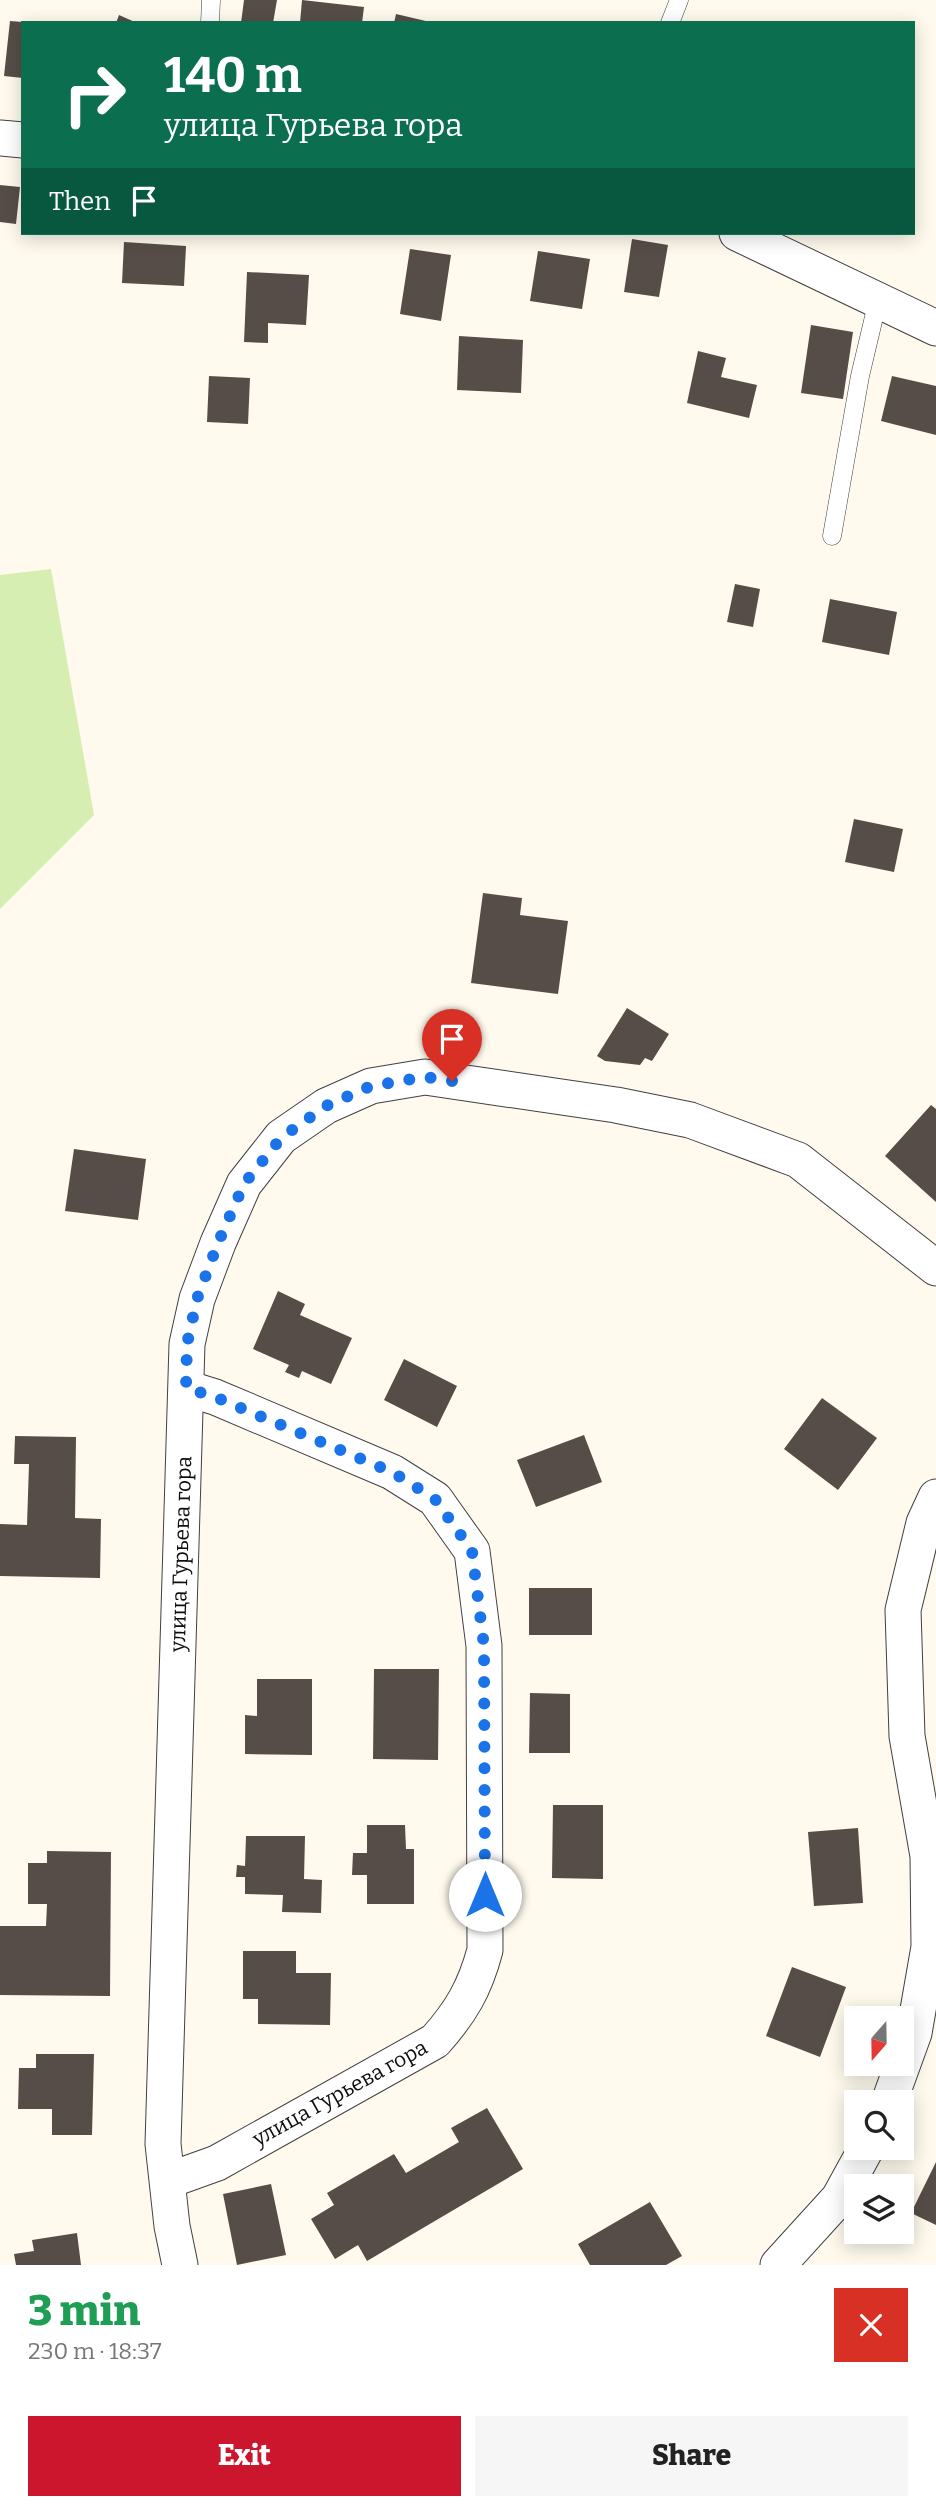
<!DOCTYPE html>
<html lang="en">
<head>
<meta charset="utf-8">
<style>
	body { margin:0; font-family:Bitter,serif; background:#f6f6f6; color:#222; height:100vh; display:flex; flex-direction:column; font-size:26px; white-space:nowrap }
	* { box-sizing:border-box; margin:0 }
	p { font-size:23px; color:#767676 }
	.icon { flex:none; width:38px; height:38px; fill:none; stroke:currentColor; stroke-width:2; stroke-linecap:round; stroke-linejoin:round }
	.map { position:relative; height:2265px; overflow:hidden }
	.panel { display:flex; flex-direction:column; background:#fff; flex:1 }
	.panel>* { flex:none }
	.top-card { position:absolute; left:21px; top:21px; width:894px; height:214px; border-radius:0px; box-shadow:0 4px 18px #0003; background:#0b6e4f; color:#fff; overflow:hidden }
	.needle { width:46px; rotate:200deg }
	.tools { position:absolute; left:844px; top:2006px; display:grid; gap:14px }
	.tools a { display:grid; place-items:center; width:70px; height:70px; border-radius:0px; background:#fff; box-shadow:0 4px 18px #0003; font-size:35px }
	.pin { position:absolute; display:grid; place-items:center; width:60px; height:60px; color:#fff; margin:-72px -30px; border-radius:50% 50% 50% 0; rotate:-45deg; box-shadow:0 0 7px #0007 }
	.pin .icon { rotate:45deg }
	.me { position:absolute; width:77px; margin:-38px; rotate:0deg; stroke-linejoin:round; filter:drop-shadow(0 0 5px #0008) }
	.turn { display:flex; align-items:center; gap:24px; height:147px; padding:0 28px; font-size:32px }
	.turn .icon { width:91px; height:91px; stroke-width:2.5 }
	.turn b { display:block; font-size:49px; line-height:60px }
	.then { display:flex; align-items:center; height:66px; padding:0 28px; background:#0003; gap:14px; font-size:26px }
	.round { display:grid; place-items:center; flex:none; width:74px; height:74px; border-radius:0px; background:#f6f6f6 }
	.summary { display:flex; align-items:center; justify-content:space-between; height:119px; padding:0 28px }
	h1 { font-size:42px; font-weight:800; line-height:52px; color:#1e9e55 }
	.action { display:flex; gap:14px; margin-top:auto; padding:14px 28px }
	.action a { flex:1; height:80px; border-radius:0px; background:#cc162d; color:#fff; font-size:28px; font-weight:800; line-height:80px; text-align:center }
	.action a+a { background:#f6f6f6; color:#222 }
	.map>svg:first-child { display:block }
	.green { fill:#d6eeb2 }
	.building { fill:#574d48 }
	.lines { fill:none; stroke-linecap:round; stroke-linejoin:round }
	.service-casing { stroke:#404040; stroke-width:19 }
	.minor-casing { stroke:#404040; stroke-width:37 }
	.service { stroke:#fff; stroke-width:18 }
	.minor { stroke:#fff; stroke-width:35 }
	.route { stroke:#1a73e8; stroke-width:12; stroke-dasharray:0 21.6 }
	.labels { text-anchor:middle; stroke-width:7; stroke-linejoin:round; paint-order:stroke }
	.street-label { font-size:21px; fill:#0d0d0d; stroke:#fff }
</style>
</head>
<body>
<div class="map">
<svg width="936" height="2265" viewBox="0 0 936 2265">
	<rect width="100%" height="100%" fill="#fffaed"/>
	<path class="green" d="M 51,569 L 94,815 L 0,909 L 0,575 Z"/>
	<path class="building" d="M 244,0 L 277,0 L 273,23 L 241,23 Z
		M 302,0 L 364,7 L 362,23 L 300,23 Z
		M 396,14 L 430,22 L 430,23 L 394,23 Z
		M 119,15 L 137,23 L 116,23 Z
		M 10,21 L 23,22 L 23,78 L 4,76 Z
		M 0,185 L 20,187 L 16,224 L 0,222 Z
		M 632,239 L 668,245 L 659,297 L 624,292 Z
		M 124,242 L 186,246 L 184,286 L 122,283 Z
		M 410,249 L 451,255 L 441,321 L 400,314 Z
		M 538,251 L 590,259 L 582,309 L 530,301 Z
		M 247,272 L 309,275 L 306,325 L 268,323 L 268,343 L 244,342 Z
		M 811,325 L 853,332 L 843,399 L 801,393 Z
		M 459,336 L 523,340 L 521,393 L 457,390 Z
		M 698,351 L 726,358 L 721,377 L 757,385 L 749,418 L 687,403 Z
		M 209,376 L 250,378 L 248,424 L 207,422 Z
		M 892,376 L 936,386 L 936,435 L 881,421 Z
		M 735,584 L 760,589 L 753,627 L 727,622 Z
		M 830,599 L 897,612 L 889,655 L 822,642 Z
		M 854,819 L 903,829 L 894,872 L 845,862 Z
		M 483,893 L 522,898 L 520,915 L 568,921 L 558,994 L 471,983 Z
		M 627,1008 L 669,1034 L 652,1061 L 645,1058 L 640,1065 L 605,1061 L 597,1056 Z
		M 931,1105 L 936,1109 L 936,1202 L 885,1156 Z
		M 74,1149 L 146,1159 L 138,1220 L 65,1211 Z
		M 278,1291 L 305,1304 L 300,1315 L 352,1338 L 331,1384 L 302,1371 L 299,1378 L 285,1372 L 289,1365 L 253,1349 Z
		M 404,1359 L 457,1386 L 437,1427 L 384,1400 Z
		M 822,1398 L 877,1438 L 838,1490 L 784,1449 Z
		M 584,1435 L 602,1482 L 536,1507 L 517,1460 Z
		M 15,1436 L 76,1437 L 75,1518 L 101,1519 L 100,1578 L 0,1576 L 0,1524 L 27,1525 L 29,1464 L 14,1464 Z
		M 529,1588 L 592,1588 L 592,1635 L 529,1635 Z
		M 374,1669 L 439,1669 L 438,1760 L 373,1759 Z
		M 257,1679 L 312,1679 L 312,1755 L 245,1754 L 245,1715 L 257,1716 Z
		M 530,1693 L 570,1694 L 570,1753 L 529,1753 Z
		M 553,1805 L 603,1805 L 603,1879 L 552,1878 Z
		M 367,1825 L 405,1825 L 406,1849 L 414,1849 L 414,1904 L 367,1904 L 367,1875 L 352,1875 L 353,1853 L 367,1853 Z
		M 858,1828 L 863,1903 L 814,1906 L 808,1832 Z
		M 246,1836 L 305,1836 L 304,1879 L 322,1880 L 321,1913 L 282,1912 L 283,1895 L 245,1894 L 245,1877 L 236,1877 L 237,1865 L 245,1866 Z
		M 47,1851 L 111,1852 L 110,1996 L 0,1995 L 0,1926 L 46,1926 L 47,1904 L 28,1904 L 28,1863 L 47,1863 Z
		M 243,1951 L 296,1951 L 296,1973 L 331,1973 L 330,2025 L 258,2024 L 258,1999 L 243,1999 Z
		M 792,1967 L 846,1987 L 820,2057 L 766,2036 Z
		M 36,2054 L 94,2054 L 92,2135 L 52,2135 L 52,2109 L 18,2109 L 19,2068 L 36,2068 Z
		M 487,2108 L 523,2169 L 367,2261 L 358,2245 L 335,2259 L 311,2219 L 334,2205 L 327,2193 L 394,2154 L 406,2173 L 459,2142 L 451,2128 Z
		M 936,2162 L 936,2225 L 911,2213 Z
		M 271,2184 L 286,2255 L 237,2265 L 223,2194 Z
		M 650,2202 L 682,2256 L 666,2265 L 590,2265 L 578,2244 Z
		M 77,2233 L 81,2265 L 16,2265 L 14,2254 L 34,2251 L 32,2240 Z"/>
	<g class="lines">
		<g class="service-casing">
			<path id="service" d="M 210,23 L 211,0
				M 670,23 L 679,0
				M 832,536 L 860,376 L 878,300"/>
		</g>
		<g class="minor-casing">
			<path id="minor" d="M 0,138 L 23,140
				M 737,233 L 936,328
				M 889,2102 L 914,2033 L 929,1947 L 928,1856 L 907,1736 L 903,1610 L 924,1523 L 936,1497
				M 167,2181 L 217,2163 L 435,2041 C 461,2012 475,1988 485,1950 L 484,1646 L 472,1551 L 435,1499 L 392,1472 L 215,1397 L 186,1388
				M 180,2265 L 172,2226 L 163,2144 L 187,1344 L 197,1299 L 218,1243 L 244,1184 L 281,1137 L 326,1106 L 371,1086 L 425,1077 L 616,1105 L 690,1120 L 798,1160 L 936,1268
				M 778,2265 L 839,2198 L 867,2147"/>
		</g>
		<use href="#service" class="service"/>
		<use href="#minor" class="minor"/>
	</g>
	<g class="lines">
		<path class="route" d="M 452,1081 L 425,1077 L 371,1086 L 326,1106 L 281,1138 L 244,1184 L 218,1243 L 197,1299 L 187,1344 L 186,1388 L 215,1397 L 392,1472 L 435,1499 L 472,1551 L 484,1646 L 485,1895"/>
	</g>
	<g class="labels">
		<g class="street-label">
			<text transform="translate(181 1554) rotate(-88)" y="7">улица Гурьева гора</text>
			<text transform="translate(340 2093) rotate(-29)" y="7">улица Гурьева гора</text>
		</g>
	</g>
</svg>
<div class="tools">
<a><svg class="needle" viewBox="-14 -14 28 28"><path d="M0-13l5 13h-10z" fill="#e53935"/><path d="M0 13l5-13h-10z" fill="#767676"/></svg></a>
<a><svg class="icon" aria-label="search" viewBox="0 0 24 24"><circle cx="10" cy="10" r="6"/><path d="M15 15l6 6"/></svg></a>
<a><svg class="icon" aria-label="layers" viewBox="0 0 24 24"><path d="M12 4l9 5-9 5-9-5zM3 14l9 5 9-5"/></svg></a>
</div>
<div class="pin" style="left:452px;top:1081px;background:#d93025"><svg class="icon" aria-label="arrive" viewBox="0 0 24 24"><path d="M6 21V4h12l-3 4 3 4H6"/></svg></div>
<svg class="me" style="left:485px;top:1895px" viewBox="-20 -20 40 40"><circle r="19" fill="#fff"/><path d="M0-13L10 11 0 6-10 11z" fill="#1a73e8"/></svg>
<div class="top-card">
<div class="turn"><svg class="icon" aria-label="right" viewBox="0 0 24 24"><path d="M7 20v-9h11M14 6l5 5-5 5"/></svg><div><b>140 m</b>улица Гурьева гора</div></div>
<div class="then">Then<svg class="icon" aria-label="arrive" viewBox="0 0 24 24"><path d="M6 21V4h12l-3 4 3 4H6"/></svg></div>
</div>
</div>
<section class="panel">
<div class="summary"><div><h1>3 min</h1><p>230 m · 18:37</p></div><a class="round" style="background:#d93025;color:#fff"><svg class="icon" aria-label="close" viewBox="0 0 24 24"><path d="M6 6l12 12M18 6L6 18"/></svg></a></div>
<div class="action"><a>Exit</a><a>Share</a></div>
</section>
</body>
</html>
